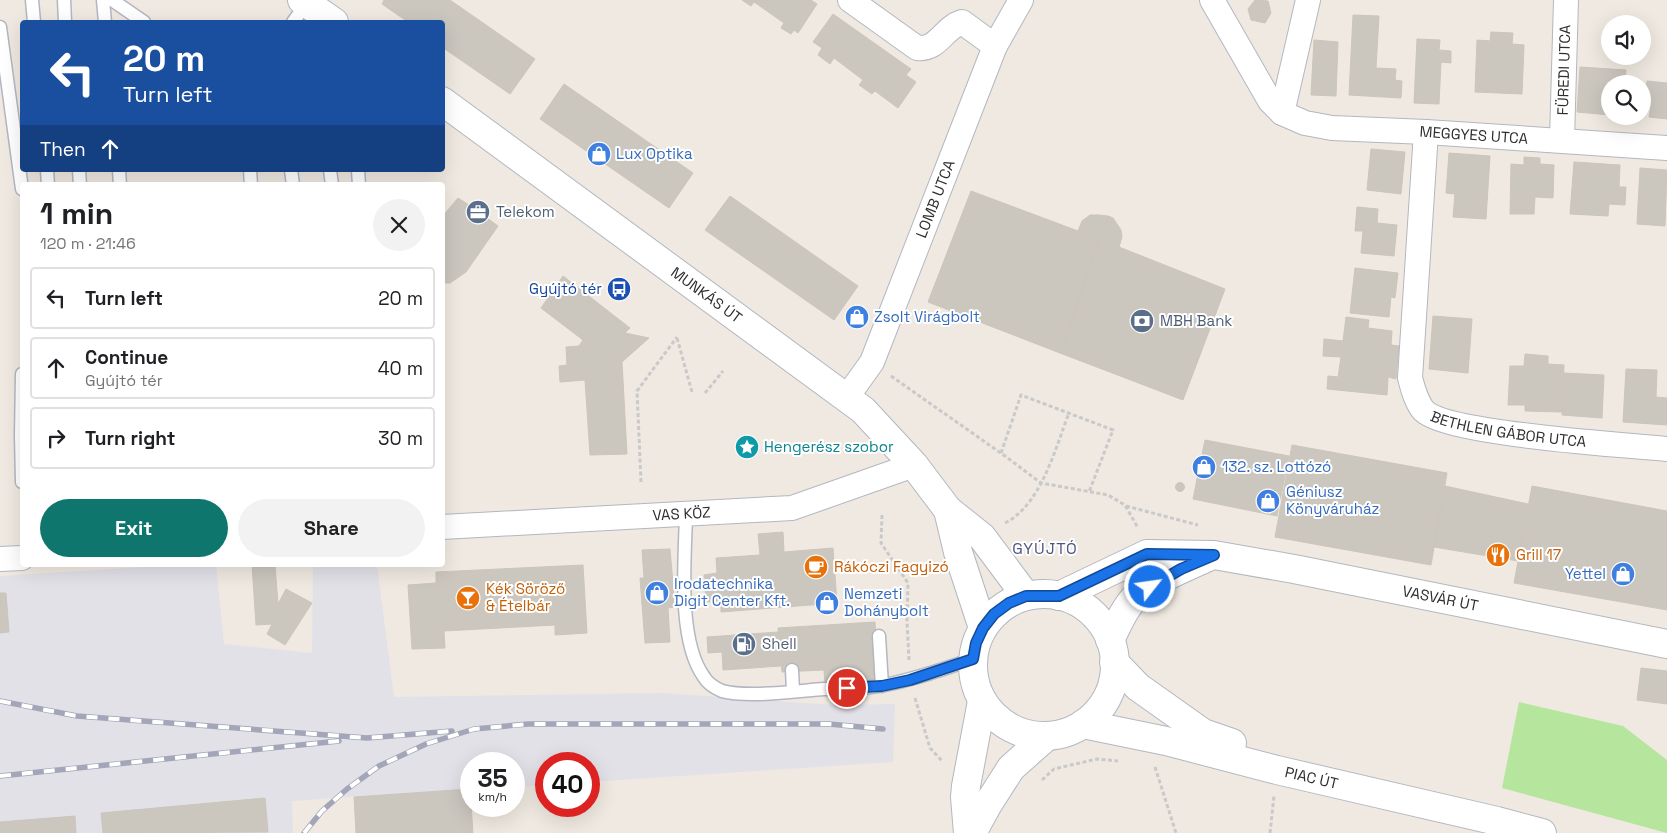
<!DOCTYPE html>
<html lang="en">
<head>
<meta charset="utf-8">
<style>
	body { margin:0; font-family:"Space Grotesk",sans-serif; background:#f2f2f2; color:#202124; height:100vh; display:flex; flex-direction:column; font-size:19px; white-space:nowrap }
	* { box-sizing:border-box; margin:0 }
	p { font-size:16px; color:#757577 }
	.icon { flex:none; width:28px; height:28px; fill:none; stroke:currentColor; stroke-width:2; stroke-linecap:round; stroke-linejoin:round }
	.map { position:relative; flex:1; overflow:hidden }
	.details { position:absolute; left:20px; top:182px; width:425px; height:385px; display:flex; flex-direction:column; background:#fff; border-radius:5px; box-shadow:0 5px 20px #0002 }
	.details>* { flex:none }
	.banner { position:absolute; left:20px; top:20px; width:425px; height:152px; border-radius:5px; box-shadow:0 5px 20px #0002; background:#1a4fa0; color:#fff; overflow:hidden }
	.controls { position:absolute; left:1601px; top:15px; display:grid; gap:10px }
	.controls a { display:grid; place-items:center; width:50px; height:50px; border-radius:50%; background:#fff; box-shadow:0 5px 20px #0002; font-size:25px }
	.speed { position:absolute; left:460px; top:752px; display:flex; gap:10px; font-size:25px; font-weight:700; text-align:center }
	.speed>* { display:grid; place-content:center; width:65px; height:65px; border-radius:50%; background:#fff; box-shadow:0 5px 20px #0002; line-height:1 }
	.speed small { font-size:12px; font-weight:400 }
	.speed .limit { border:8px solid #d22; background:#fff; color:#111 }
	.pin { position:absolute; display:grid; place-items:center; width:42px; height:42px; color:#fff; margin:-21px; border:2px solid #fff; border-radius:50%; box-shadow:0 1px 5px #0007 }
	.me { position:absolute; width:55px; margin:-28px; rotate:60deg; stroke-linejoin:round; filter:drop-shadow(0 0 4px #0008) }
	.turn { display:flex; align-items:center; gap:18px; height:105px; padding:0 20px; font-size:22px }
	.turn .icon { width:65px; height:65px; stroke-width:2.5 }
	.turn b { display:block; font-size:35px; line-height:42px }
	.then { display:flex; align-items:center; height:48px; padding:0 20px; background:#0003; gap:10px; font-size:19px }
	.round { display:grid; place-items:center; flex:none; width:52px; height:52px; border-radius:26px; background:#f2f2f2 }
	.overview { display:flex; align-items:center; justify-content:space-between; height:85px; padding:0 20px }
	h1 { font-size:30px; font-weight:700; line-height:38px }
	.action { display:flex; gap:10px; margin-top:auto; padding:10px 20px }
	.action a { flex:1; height:58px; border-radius:30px; background:#0f766e; color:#fff; font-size:20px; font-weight:700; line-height:58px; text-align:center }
	.action a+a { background:#f2f2f2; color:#202124 }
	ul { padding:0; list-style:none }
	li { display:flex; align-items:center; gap:15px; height:62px; margin:0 10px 8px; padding:0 10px; border:2px solid #e0e0e0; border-radius:5px }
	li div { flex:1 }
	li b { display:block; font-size:19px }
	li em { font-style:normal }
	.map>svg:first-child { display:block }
	.industrial { fill:#e3e1e8 }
	.green { fill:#b6e59e }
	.building { fill:#cbc7bf; stroke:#cbc5ba }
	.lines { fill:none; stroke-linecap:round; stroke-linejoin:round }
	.lane-casing { stroke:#b4b7c1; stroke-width:15 }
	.street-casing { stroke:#b4b7c1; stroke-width:26 }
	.secondary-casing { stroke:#b4b7c1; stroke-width:30 }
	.path { stroke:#c9c9c9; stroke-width:3; stroke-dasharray:4 2.5; stroke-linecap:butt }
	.lane { stroke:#fff; stroke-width:12 }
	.street { stroke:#fff; stroke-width:24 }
	.secondary { stroke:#fff; stroke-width:28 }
	.rail-casing { stroke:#a3a6b8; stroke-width:5.5 }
	.rail { stroke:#fff; stroke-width:4; stroke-dasharray:11; stroke-linecap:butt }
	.route-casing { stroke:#114b97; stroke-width:12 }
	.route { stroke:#1a73e8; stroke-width:9 }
	.labels { text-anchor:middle; stroke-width:4; stroke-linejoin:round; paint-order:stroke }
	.street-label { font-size:15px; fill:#2e2e2e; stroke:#fff }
	.shop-label { font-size:15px; fill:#366cbe; stroke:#fff; text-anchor:start }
	.service-label { font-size:15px; fill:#4e5e75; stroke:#fff; text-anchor:start }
	.transit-label { font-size:15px; fill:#164399; stroke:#fff; text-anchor:end }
	.culture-label { font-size:15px; fill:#0d838f; stroke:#fff; text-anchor:start }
	.food-label { font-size:15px; fill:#c56008; stroke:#fff; text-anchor:start }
	.neighbourhood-label { font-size:16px; letter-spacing:1px; fill:#4d5680; stroke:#fff }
</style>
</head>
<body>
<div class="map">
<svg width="1667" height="833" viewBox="0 0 1667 833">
	<rect width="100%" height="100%" fill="#efe9e1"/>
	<path class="industrial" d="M 174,565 L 216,565 L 224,644 L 312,653 L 313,565 L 377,565 L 394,697 L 663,693 L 834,705 L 895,704 L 893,762 L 589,782 L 589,764 L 546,764 L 546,785 L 514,787 L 514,764 L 471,764 L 471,789 L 292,801 L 293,833 L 0,833 L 0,576 Z"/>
	<path class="green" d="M 1519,702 L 1623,726 L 1667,760 L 1667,833 L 1502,788 Z"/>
	<path class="building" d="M 384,0 L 450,0 L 535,59 L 510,94 L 442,47 L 442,22 L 408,22 L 382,4 Z
		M 742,0 L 811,0 L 817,4 L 798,33 L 794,30 L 791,34 L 781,28 L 784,23 L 754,2 L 751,6 Z
		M 1255,0 L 1268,1 L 1271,13 L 1265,23 L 1251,20 L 1248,9 Z
		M 833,14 L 911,69 L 906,75 L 916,82 L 898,108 L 875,91 L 872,94 L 859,85 L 863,80 L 834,58 L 830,64 L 818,55 L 822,48 L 813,42 Z
		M 1353,15 L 1379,16 L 1376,68 L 1396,69 L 1395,80 L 1402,81 L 1401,98 L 1349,95 Z
		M 1491,32 L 1513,33 L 1512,44 L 1524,45 L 1522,94 L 1475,92 L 1477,40 L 1490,41 Z
		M 1417,39 L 1440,40 L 1439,50 L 1451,51 L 1451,63 L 1441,62 L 1439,104 L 1414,103 Z
		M 1314,40 L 1338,42 L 1336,96 L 1311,95 Z
		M 1580,67 L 1626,70 L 1625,84 L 1610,84 L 1610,115 L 1577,112 Z
		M 1647,81 L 1667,83 L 1667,119 L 1649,117 L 1651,105 L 1645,104 Z
		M 564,84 L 693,173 L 669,208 L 540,119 Z
		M 1371,149 L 1405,152 L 1401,194 L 1367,190 Z
		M 1449,153 L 1490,156 L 1486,219 L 1453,217 L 1455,194 L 1446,193 Z
		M 1524,157 L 1540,158 L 1540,164 L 1554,165 L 1553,198 L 1535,197 L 1534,214 L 1510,214 L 1511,164 L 1524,165 Z
		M 1574,162 L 1620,165 L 1619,187 L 1626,187 L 1625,205 L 1609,204 L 1608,216 L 1570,214 Z
		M 1640,168 L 1667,170 L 1665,226 L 1637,224 Z
		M 971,191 L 1078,231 L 1082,221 L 1090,215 L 1099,215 L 1108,216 L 1060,353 L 928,302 Z
		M 730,196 L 858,286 L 834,320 L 705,230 Z
		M 458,198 L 477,210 L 480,205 L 490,213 L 487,218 L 498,226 L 466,272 L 450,283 L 442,283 L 442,217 Z
		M 1357,207 L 1378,209 L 1377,223 L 1397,225 L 1394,256 L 1361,253 L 1363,231 L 1355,231 Z
		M 1108,216 L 1113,218 L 1121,230 L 1122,237 L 1119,247 L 1225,289 L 1183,400 L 1060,353 Z
		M 1355,268 L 1398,273 L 1395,298 L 1391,297 L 1389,317 L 1350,313 Z
		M 563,276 L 630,328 L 625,333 L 649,338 L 622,362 L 627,454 L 590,455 L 585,380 L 560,382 L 559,366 L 567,365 L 566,347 L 579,346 L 583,340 L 541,308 Z
		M 1433,316 L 1472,319 L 1468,373 L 1429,369 Z
		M 1346,317 L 1369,320 L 1368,328 L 1392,331 L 1391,345 L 1399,346 L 1396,379 L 1388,377 L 1387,395 L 1327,389 L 1328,376 L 1338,377 L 1341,357 L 1323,356 L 1324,339 L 1343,341 Z
		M 1525,354 L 1548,356 L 1548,364 L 1564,365 L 1562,412 L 1525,411 L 1525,405 L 1508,405 L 1510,366 L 1524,366 Z
		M 1626,369 L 1657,370 L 1656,397 L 1667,398 L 1667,425 L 1623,422 Z
		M 1564,373 L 1604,375 L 1602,418 L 1562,415 Z
		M 1205,440 L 1289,456 L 1277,516 L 1193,499 Z
		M 1292,445 L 1447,473 L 1431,565 L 1275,537 Z
		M1175.5 487a4.5 4.5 0 1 1 9 0a4.5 4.5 0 1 1-9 0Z
		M 1445,486 L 1528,504 L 1518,561 L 1434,547 Z
		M 1532,486 L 1667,511 L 1667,610 L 1514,583 Z
		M 783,532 L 784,552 L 833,548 L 837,603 L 721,612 L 721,601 L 706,602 L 704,575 L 717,573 L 716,558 L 760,555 L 758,534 Z
		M 670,549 L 675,607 L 668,608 L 670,642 L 645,643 L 640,578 L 644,578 L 642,550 Z
		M 252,565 L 275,565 L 278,604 L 286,589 L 312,603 L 285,645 L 267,634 L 272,624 L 256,625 Z
		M 583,565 L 587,633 L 555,635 L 555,625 L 444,631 L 445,648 L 412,649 L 408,585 L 436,583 L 436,572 Z
		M 0,593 L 6,593 L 9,632 L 0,633 Z
		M 875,622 L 879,680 L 825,684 L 824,670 L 782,672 L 778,628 Z
		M 778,632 L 781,666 L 723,670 L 722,652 L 708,653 L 707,637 Z
		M 1641,668 L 1667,671 L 1667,704 L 1637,700 Z
		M 470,789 L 473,833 L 356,833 L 354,797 Z
		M 265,798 L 268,832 L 103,833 L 101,813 Z
		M 75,816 L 76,833 L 0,833 L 0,822 Z"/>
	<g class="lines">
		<g class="lane-casing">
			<path id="lane" d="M 32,0 L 34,22
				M 64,0 L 65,22
				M 103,0 L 105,22
				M 112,0 L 144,22
				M 293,22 L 307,3
				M 0,27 L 22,189
				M 47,170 L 48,185
				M 79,170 L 80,185
				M 119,170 L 120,185
				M 250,170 L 251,185
				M 291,170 L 293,185
				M 330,170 L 332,185
				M 358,170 L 359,185
				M 22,374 L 21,435 L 22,482
				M 686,514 C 685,559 677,640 704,677 C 708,684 715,688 722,691 C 748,698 797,691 824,689 C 844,688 866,689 885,685 C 915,679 944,669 973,659
				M 879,636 L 882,686
				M 792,670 L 793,691"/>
		</g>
		<g class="street-casing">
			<g id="street">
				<path d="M 850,0 L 917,48 C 939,50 943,28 962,22 L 995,46"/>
				<path id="s1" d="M 1212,0 L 1270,101 L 1282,113 L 1305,123 L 1332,128 L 1426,132 L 1667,148"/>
				<path d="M 1282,113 L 1308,0"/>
				<path id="s2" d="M 1426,132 L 1410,378 C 1413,389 1416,401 1423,410 C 1445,434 1626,445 1667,449"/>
				<path id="s3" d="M 1562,140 L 1566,0"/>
				<path id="s4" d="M 847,397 L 872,362 L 995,46 L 1021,0"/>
				<path id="s5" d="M 442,527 L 792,508 L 914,465"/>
				<path d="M 0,559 L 22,558"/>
			</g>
		</g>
		<g class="secondary-casing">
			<g id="secondary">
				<path d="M 302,0 L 334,22"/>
				<path id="s6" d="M 442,101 L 863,410 L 914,465 L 948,510 L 982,537 L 1026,596"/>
				<path d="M 948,510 L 958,552 L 983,628"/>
				<circle cx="1044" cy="665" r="71"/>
				<path id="s7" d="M 1059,596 L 1147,554 L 1214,555 L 1294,569 L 1667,644"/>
				<path d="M 1110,640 C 1118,624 1126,604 1140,593 C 1159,578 1184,568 1206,558"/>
				<path d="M 1114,662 L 1138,687 L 1203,733 L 1232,743"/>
				<path id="s8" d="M 1083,724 L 1166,741 L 1277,770 L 1497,821 L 1542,833"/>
				<path d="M 968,833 L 965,797 L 966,786 L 982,701"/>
				<path d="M 972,833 L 988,804 L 1011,768 L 1047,736"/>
			</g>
		</g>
		<path class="path" d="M 677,338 L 692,392
			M 891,376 L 1005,456 L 1041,483 L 1108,495 L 1125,505 L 1138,528
			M 705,393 L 723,371
			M 1001,453 L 1021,395 L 1113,430 L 1089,492
			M 641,482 L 637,391 L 677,337
			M 1126,506 L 1198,525
			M 882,515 L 881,543 L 908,583 L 907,621 L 909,660
			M 1005,523 C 1041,505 1055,449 1069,413
			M 915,698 L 930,748 L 943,762
			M 1155,767 L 1176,833
			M 1042,780 L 1054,769 L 1097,759 L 1118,761
			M 1270,833 L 1274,796"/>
		<use href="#lane" class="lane"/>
		<use href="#street" class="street"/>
		<use href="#secondary" class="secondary"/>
		<g class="rail-casing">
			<path id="rail" d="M 0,701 L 77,716 L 367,738 L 452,731
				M 0,776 L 339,741
				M 304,833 L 322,811 L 347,789 L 379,766 L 426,744 L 474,729 L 528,724 L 829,724 L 883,729"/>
		</g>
		<use href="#rail" class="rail"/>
	</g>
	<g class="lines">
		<g class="route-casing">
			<path id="route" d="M 847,688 L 882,686 L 910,680 L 973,659 L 976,643 L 983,628 L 994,614 L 1009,603 L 1026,596 L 1059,596 L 1147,554 L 1214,555 L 1181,569 L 1150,587"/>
		</g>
		<use href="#route" class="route"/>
	</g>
	<defs>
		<g id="shop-disc" transform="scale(1.25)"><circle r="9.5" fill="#3f7fe0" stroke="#fff"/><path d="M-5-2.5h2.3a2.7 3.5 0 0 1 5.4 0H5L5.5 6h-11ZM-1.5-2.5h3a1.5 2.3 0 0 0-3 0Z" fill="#fff"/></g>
		<g id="office-disc" transform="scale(1.25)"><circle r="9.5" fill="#5c6f8a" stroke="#fff"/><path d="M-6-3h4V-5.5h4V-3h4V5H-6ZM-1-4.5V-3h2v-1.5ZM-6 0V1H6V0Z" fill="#fff"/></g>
		<g id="bus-disc" transform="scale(1.25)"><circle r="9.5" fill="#1a4fb4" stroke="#fff"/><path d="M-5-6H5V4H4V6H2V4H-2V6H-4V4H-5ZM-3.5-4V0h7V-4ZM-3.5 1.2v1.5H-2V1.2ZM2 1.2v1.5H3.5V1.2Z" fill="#fff"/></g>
		<g id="bank-disc" transform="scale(1.25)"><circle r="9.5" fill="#5c6f8a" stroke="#fff"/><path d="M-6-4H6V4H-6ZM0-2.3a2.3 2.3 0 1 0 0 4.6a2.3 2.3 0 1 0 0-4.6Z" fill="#fff"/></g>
		<g id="sight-disc" transform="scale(1.25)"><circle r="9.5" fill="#0f9aa8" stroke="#fff"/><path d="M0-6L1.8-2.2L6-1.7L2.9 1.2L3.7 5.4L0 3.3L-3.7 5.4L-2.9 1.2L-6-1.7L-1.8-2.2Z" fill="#fff"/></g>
		<g id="restaurant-disc" transform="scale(1.25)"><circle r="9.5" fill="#e8710a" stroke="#fff"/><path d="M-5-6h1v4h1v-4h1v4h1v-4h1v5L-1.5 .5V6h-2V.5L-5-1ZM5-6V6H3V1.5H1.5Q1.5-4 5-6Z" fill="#fff"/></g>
		<g id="cafe-disc" transform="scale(1.25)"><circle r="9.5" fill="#e8710a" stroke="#fff"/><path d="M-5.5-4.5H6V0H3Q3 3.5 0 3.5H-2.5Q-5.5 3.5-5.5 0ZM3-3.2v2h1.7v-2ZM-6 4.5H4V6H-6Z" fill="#fff"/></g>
		<g id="bar-disc" transform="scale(1.25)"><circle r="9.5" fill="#e8710a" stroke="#fff"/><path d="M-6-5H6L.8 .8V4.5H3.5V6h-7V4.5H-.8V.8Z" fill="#fff"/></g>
		<g id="fuel-disc" transform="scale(1.25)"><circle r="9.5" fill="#5c6f8a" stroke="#fff"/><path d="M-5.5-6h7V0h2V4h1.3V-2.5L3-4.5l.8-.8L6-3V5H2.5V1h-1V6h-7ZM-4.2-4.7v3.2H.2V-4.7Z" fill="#fff"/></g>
	</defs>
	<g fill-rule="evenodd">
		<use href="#shop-disc" x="599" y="154"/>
		<use href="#office-disc" x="478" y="212"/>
		<use href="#bus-disc" x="619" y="289"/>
		<use href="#shop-disc" x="857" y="317"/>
		<use href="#bank-disc" x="1142" y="321"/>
		<use href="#sight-disc" x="747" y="447"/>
		<use href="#shop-disc" x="1204" y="467"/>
		<use href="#shop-disc" x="1268" y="501"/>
		<use href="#restaurant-disc" x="1498" y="555"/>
		<use href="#cafe-disc" x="816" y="567"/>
		<use href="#shop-disc" x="1623" y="574"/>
		<use href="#shop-disc" x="657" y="593"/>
		<use href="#bar-disc" x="468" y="598"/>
		<use href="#shop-disc" x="827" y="603"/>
		<use href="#fuel-disc" x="744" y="644"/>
	</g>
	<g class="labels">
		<g class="street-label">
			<text dy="5" stroke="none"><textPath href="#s3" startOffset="70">FÜREDI UTCA</textPath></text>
			<text dy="5" stroke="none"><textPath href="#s1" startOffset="328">MEGGYES UTCA</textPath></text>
			<text dy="5" stroke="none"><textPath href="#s4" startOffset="218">LOMB UTCA</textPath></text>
			<text dy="5" stroke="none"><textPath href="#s6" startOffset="328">MUNKÁS ÚT</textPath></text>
			<text dy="5" stroke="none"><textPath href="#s2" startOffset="370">BETHLEN GÁBOR UTCA</textPath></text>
			<text dy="5" stroke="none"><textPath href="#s5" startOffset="240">VAS KÖZ</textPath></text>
			<text dy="5" stroke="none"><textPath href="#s7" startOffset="395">VASVÁR ÚT</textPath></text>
			<text dy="5" stroke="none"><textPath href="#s8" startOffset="235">PIAC ÚT</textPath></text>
		</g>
		<g class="shop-label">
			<text x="616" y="159">Lux Optika</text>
			<text x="874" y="322">Zsolt Virágbolt</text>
			<text x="1222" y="472">132. sz. Lottózó</text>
			<text x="1286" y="497">Géniusz<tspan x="1286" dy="17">Könyváruház</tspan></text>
			<text x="1606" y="579" text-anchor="end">Yettel</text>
			<text x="674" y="589">Irodatechnika<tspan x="674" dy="17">Digit Center Kft.</tspan></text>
			<text x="844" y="599">Nemzeti<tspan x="844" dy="17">Dohánybolt</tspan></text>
		</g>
		<g class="service-label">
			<text x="496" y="217">Telekom</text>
			<text x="1160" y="326">MBH Bank</text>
			<text x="762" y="649">Shell</text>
		</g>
		<g class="transit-label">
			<text x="602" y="294">Gyújtó tér</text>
		</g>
		<g class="culture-label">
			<text x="764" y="452">Hengerész szobor</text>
		</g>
		<g class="food-label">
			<text x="1516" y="560">Grill 17</text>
			<text x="834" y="572">Rákóczi Fagyizó</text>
			<text x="486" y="594">Kék Söröző<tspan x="486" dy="17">&amp; Ételbár</tspan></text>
		</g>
		<g class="neighbourhood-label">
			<text x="1045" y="554">GYÚJTÓ</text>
		</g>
	</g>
</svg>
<div class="controls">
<a><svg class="icon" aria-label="sound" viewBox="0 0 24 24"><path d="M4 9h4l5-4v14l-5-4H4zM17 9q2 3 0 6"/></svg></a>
<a><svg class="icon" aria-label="search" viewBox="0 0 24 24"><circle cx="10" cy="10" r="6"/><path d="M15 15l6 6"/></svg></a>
</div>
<div class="speed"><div>35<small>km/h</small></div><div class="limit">40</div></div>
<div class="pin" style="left:847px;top:688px;background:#d93025"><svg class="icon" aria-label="arrive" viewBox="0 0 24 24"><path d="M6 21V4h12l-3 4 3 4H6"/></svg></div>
<svg class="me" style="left:1150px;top:587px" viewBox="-20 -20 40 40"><circle r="17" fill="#1a73e8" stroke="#fff" stroke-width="3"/><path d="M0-11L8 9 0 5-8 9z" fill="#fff"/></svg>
<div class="banner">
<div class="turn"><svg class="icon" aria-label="left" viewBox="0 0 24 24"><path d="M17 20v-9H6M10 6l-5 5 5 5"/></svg><div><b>20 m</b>Turn left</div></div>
<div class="then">Then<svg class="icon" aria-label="ahead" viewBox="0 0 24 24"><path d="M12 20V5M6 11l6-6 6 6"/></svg></div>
</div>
<section class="details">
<div class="overview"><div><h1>1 min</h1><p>120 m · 21:46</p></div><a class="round"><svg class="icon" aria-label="close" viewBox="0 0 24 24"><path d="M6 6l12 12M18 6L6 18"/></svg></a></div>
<ul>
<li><svg class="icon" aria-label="left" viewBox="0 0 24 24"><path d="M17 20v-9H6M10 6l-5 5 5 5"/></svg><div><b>Turn left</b></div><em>20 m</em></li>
<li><svg class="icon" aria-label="ahead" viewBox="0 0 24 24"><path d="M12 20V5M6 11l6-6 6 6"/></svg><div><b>Continue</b><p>Gyújtó tér</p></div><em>40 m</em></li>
<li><svg class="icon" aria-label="right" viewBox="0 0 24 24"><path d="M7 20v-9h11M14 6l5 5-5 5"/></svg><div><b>Turn right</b></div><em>30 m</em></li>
</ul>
<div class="action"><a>Exit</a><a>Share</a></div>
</section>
</div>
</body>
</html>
